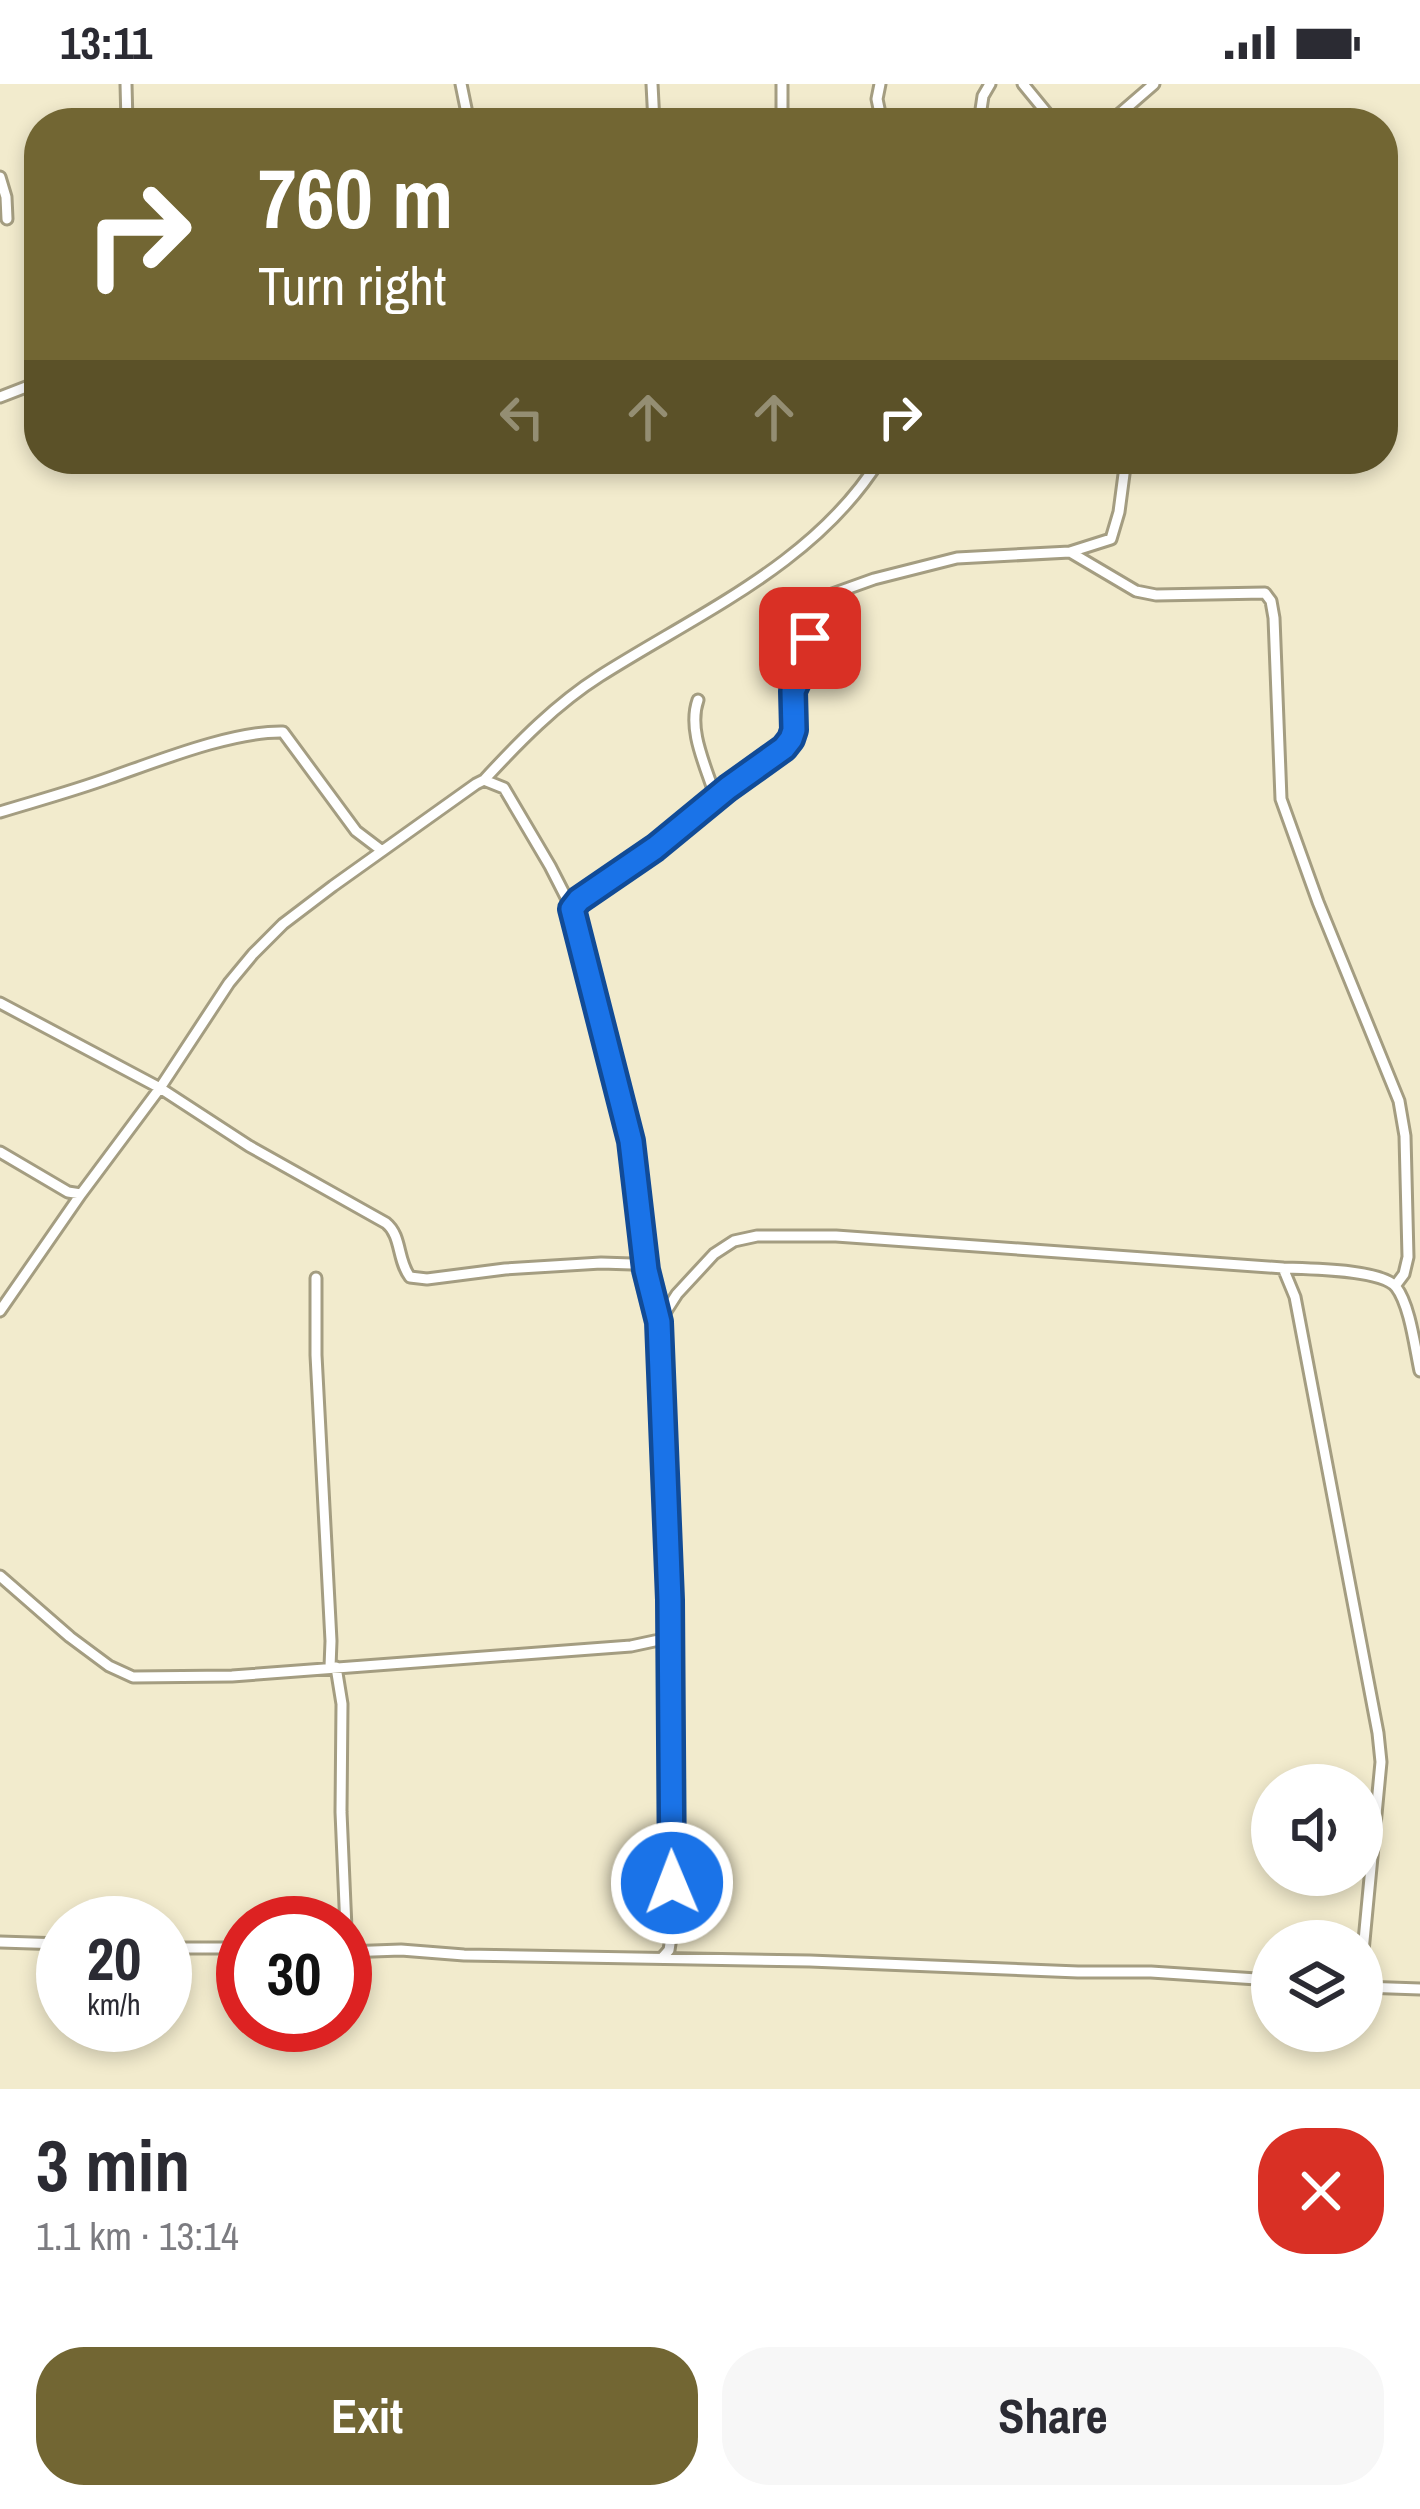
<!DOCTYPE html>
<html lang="en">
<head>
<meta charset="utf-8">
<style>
	body { margin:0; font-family:"Archivo Narrow",sans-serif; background:#f7f7f7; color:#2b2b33; height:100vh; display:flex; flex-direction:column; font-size:45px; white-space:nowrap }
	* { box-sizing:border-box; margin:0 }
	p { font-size:39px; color:#7c7c81 }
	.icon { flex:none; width:66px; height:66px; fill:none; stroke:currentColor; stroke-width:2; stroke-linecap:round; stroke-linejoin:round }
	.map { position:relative; height:2005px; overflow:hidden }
	.side { display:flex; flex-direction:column; background:#fff; flex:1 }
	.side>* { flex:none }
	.guide { position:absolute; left:24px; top:24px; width:1374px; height:366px; border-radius:48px; box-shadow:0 6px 18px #0003; background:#726633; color:#fff; overflow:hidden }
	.controls { position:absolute; left:1251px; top:1680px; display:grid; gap:24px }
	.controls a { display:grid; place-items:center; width:132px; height:132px; border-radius:50%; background:#fff; box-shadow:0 6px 18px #0003; font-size:60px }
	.speed { position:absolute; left:36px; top:1812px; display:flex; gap:24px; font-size:60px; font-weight:700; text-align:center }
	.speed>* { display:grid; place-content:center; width:156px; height:156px; border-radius:50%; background:#fff; box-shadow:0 6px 18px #0003; line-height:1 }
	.speed small { font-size:30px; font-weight:400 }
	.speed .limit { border:18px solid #d22; background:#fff; color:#111 }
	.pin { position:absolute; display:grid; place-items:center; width:102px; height:102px; color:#fff; margin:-51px; border-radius:24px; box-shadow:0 6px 18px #0006 }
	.me { position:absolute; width:132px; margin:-66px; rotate:359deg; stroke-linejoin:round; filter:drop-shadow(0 0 9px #0008) }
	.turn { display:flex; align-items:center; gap:42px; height:252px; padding:0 36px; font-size:54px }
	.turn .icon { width:156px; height:156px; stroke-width:2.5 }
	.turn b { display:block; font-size:84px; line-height:102px }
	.lanes { display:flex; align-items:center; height:114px; padding:0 36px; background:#0003; justify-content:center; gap:60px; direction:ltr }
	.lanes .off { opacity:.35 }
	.round { display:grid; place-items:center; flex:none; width:126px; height:126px; border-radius:48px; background:#f7f7f7 }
	.head { display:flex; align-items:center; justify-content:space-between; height:204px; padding:0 36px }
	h1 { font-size:72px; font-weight:800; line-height:90px }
	.button { display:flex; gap:24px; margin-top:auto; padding:24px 36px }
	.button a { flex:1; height:138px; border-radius:48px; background:#726633; color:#fff; font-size:48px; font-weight:800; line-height:138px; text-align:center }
	.button a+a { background:#f7f7f7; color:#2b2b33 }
	.status { display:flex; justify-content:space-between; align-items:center; height:84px; padding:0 60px; background:#fff; direction:ltr }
	.status svg { height:33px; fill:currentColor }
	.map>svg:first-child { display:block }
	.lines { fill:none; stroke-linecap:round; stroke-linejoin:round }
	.street-casing { stroke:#a49d81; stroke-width:15 }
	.street { stroke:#fff; stroke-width:9 }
	.route-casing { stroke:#114b97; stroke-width:30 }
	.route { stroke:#1a73e8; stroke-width:21 }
</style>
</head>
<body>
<div class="status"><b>13:11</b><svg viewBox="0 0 49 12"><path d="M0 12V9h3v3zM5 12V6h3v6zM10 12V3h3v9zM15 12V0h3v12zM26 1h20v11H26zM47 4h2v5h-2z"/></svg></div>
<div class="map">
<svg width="1420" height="2005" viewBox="0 0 1420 2005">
	<rect width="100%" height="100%" fill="#f2ebcd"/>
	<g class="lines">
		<g class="street-casing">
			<path id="street" d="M 126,0 L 127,39
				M 461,0 L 469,39
				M 652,0 L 654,39
				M 880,0 L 877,15 L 882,39
				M 1023,0 L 1055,39
				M 782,39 L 782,0
				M 979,39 L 983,12 L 990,0
				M 1109,39 L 1154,0
				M 0,93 L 6,113 L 7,135
				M 0,313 L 39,298
				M 1070,468 L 1111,455 L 1119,428 L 1126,375
				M 698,616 C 687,647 707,684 716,715
				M 484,696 C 519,658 556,620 600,592 C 699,529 816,479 880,375
				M 0,728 C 36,717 73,707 109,694 C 158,677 232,647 283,648 L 356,747 L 381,766
				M 572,825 L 579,816 L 655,764 L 728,704 L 784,664 L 791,655 L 794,646 L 793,607 L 811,568 L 805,524 L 821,514 L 874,495 L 957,474 L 1070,468 L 1136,507 L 1156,511 L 1265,509 L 1271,517 L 1274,534 L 1281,715 L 1318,818 L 1399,1017 L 1405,1052 L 1408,1173 L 1404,1190 L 1395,1202
				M 0,919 L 160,1004 L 249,1062 L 386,1139 C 402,1152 397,1176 410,1193 L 427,1195 L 505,1185 L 601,1179 L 632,1180 L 646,1186
				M 0,1068 L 68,1108 L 81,1110 L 160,1004 L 229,899 L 253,870 L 283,840 L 333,802 L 476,700 L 484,696 L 504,704 L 550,782 L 572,825 L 631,1057 L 646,1186 L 659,1238 L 670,1516 L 673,1841 L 669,1866 L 662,1874
				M 1283,1184 C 1308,1185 1381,1185 1396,1203 C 1410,1221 1415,1264 1420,1287
				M 316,1194 L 316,1271 L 331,1557 L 330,1583
				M 0,1227 L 81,1110
				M 659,1238 L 677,1210 L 714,1170 L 734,1157 L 757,1152 L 836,1152 L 1283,1184 L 1295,1213 L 1378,1649 L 1381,1678 L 1362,1878
				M 0,1492 L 70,1553 L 109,1582 L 133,1593 L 232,1592 L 631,1562 L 659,1556 L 668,1549
				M 336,1583 L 342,1620 L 341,1728 L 347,1868
				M 0,1858 L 63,1860
				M 165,1864 L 243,1864
				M 345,1868 L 401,1866 L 464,1871 L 810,1877 L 1078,1888 L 1151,1888 L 1272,1896
				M 1362,1903 L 1420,1905"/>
		</g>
		<use href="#street" class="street"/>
	</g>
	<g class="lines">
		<g class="route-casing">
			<path id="route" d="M 672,1799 L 670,1516 L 659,1238 L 646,1186 L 631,1057 L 572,825 L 579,816 L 655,764 L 728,704 L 784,664 L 791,655 L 794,646 L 793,607 L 811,568 L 810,554"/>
		</g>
		<use href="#route" class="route"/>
	</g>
</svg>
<div class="controls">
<a><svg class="icon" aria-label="sound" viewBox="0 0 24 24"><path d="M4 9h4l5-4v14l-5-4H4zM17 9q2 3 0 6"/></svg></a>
<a><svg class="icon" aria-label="layers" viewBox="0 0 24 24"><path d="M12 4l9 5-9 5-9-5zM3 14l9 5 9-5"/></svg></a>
</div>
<div class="speed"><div>20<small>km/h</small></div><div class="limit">30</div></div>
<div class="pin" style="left:810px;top:554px;background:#d93025"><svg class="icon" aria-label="arrive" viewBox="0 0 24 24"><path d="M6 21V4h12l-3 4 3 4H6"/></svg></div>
<svg class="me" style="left:672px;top:1799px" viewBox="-20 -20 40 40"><circle r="17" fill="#1a73e8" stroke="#fff" stroke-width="3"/><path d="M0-11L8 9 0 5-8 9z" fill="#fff"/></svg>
<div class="guide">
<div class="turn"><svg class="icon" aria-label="right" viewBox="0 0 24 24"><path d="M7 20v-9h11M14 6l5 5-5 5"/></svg><div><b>760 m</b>Turn right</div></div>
<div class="lanes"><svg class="icon off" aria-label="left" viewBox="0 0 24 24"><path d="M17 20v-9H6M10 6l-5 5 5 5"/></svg><svg class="icon off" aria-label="ahead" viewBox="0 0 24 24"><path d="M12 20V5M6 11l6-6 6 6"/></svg><svg class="icon off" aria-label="ahead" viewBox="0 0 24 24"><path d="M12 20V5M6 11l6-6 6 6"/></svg><svg class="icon" aria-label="right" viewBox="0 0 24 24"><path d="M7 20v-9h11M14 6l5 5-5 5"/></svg></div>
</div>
</div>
<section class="side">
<div class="head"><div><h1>3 min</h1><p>1.1 km · 13:14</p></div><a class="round" style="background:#d93025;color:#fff"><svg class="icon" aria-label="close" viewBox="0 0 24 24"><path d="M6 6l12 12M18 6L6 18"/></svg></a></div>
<div class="button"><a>Exit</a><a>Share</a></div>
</section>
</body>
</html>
